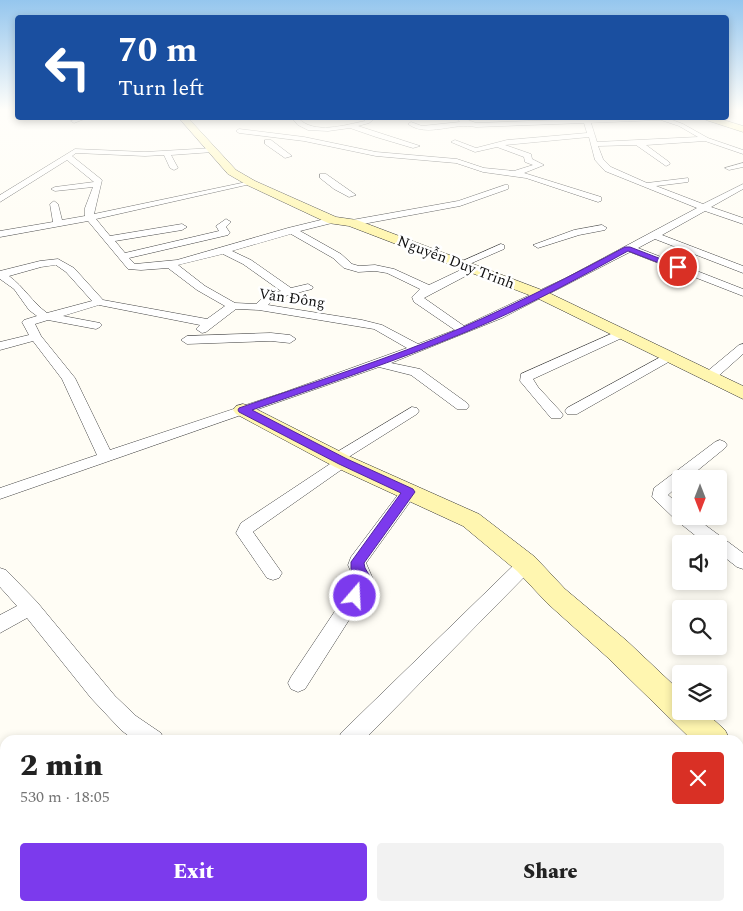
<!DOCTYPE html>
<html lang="en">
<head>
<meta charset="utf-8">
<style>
	body { margin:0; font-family:Spectral,serif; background:#f2f2f2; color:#222; height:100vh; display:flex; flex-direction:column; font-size:19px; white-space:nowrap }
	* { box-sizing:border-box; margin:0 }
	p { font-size:16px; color:#767676 }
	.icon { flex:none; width:28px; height:28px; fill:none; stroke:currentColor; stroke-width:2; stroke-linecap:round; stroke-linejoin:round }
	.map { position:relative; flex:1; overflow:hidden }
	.panel { position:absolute; left:0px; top:735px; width:744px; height:176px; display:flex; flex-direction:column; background:#fff; border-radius:15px 15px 0 0; box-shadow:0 2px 8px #0003 }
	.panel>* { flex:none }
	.hud { position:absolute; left:15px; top:15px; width:714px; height:105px; border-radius:5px; box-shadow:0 2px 8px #0003; background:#1a4fa0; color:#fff; overflow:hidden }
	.needle { width:32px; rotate:180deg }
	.buttons { position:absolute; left:672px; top:470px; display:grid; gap:10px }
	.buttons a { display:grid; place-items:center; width:55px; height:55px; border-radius:5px; background:#fff; box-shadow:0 2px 8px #0003; font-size:25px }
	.pin { position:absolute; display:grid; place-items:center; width:42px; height:42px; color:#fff; margin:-21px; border:2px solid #fff; border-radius:50%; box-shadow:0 1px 5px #0007 }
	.me { position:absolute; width:55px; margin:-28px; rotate:19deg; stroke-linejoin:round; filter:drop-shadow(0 0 4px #0008) }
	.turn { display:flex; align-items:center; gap:18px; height:105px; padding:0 20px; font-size:22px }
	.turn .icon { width:65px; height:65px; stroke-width:2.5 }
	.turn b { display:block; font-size:35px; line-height:42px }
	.round { display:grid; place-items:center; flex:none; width:52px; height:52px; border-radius:5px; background:#f2f2f2 }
	.head { display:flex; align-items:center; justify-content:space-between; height:85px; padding:0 20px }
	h1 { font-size:30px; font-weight:800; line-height:38px }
	.button { display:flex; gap:10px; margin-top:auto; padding:10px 20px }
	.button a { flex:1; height:58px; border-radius:5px; background:#7c3aed; color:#fff; font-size:20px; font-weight:800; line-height:58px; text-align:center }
	.button a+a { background:#f2f2f2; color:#222 }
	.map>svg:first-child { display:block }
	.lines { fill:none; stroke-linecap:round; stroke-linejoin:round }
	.street-casing { stroke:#444; stroke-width:1 }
	.secondary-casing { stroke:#333; stroke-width:1 }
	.street { fill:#fff; fill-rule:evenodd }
	.secondary { fill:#fff6b0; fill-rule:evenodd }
	.route { fill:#7c3aed; stroke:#51269a }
	.labels { text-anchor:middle; stroke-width:5; stroke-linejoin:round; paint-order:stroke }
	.far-street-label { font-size:15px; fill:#111; stroke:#fff }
</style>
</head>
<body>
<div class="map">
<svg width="743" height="911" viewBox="0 0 743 911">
	<rect width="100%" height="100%" fill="#fffdf5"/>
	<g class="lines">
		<g class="street-casing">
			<path id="street" d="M 79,118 L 87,118 L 74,123 L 71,121 Z
				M 292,118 L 298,118 C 314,135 345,125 365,121 L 364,118 L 371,118 L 373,120 L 369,123 L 358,126 L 420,146 L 413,148 L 376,137 L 350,128 L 328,131 L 308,130 L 298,125 Z
				M 456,118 L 463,118 L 476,123 L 583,119 L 583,118 L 667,118 L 683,124 L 708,138 L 743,150 L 743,154 L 705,141 L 646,145 L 669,162 L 670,164 L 666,166 L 636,145 L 598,146 L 603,159 L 611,167 L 647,183 L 688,178 L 688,182 L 656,186 L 703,204 L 743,184 L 743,189 L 711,207 L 743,218 L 743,224 L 705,211 L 662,235 L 743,266 L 743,273 L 655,239 L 638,248 L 743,289 L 743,296 L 630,252 L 502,318 L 391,363 L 420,369 L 467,403 L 469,406 L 467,409 L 457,409 L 411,375 L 379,367 L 0,499 L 0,488 L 97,455 L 62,379 L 33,341 L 0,350 L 0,342 L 29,335 L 22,322 L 24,320 L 37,316 L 29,310 L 14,289 L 0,279 L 0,271 L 40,261 L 58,259 L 74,268 L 103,300 L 207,319 L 225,306 L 197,290 L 168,268 L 141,270 L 128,269 L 88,221 L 0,237 L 0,231 L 53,222 L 50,204 L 54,201 L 58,204 L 62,220 L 85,216 L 85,208 L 93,187 L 55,191 L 51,189 L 55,187 L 94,182 L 67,160 L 0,202 L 0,195 L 75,149 L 145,152 L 213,148 L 217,150 L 213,152 L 171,155 L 178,168 L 174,170 L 170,168 L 164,155 L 145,156 L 76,153 L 72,156 L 102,180 L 94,214 L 251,181 L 255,183 L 96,219 L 110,236 L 182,224 L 187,227 L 182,230 L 115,241 L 125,253 L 219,231 L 216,226 L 226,219 L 231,222 L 226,227 L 230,233 L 228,235 L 129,258 L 135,264 L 177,260 L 288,228 L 333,217 L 338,220 L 336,222 L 300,231 L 341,254 L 352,264 L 359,266 L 375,265 L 394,269 L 429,285 L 469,266 L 477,266 L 478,268 L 477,270 L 424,298 L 464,326 L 566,278 L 697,208 L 605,171 L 595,160 L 589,137 L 505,145 L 531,154 L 532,159 L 544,165 L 524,173 L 601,197 L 601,201 L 598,202 L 526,178 L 483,172 L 456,163 L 376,156 L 304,141 L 239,133 L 236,131 L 239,129 L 304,137 L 376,152 L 457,159 L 484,168 L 514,171 L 533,165 L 525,162 L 524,157 L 497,147 L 475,152 L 451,142 L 455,140 L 476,148 L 507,140 L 587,133 L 584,123 L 476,127 C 454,122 427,138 408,124 L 411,122 L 422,126 L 460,122 ZM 661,120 L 679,126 L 698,137 L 597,142 L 591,123 ZM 291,234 L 333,258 L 344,268 L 358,272 L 375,271 L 387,273 L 420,289 L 412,297 L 414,302 L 455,330 L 418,344 L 382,325 L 362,320 L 268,305 L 274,299 L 312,289 L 313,287 L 308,284 L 291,288 L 251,260 L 232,251 ZM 223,254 L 243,264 L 281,291 L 266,295 L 256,304 L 235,303 L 205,286 L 178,265 ZM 56,265 L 66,272 L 92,301 L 47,313 C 32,302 24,287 9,276 L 41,267 ZM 99,305 L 200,325 L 196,329 L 202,333 L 206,332 L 236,309 L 259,310 L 374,329 L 407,348 L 285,392 L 110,450 L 75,378 L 41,336 L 35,324 L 48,320 L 96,329 L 100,327 L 102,325 L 100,323 L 63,316 Z
				M 265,140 L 271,140 L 292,156 L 285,158 L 265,144 Z
				M 743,163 L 743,167 L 729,170 L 725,168 Z
				M 320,174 L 326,174 L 356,195 L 349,197 L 334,189 L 320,178 Z
				M 505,185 L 508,185 L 508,189 L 460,206 L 352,226 L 347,223 L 352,220 L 458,201 Z
				M 602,225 L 607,228 L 605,230 L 579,235 L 538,248 L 533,245 L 574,230 Z
				M 501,244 L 504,245 L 504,249 L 465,266 L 457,266 L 456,264 Z
				M 620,330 L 624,331 L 626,334 L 624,337 L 533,379 L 538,387 L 561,412 L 563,415 L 561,418 L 551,418 L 520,381 L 521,374 Z
				M 271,333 L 290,335 L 296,339 L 290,343 L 271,341 L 187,344 L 181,340 L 187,336 Z
				M 743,344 L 743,354 L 714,380 L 704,380 L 702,377 L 704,374 L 739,345 Z
				M 668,353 L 672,354 L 674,357 L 672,360 L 577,414 L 567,414 L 565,411 L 567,408 Z
				M 412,407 L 417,408 L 419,411 L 417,414 L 347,458 L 351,462 L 348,465 L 254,531 L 253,532 L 282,573 L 279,578 L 273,580 L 267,578 L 236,533 L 241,523 L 333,462 L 329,458 L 332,455 Z
				M 720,440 L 725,442 L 727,445 L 725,448 L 687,479 L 681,479 L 681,483 L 668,495 L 681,506 L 681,516 L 693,516 L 743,553 L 743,569 L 737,567 L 719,553 L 719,544 L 706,544 L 676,520 L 652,497 L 654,488 L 715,442 Z
				M 409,487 L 415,488 L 417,492 L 366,563 L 373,579 L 370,587 L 305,689 L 298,692 L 291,689 L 288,683 L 291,677 L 355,581 L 348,565 L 351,557 L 403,488 Z
				M 526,557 L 532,559 L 535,564 L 532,569 L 364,740 L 338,740 L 341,733 L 520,559 Z
				M 0,568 L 6,570 L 37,602 L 115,696 L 136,716 L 161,733 L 164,740 L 134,740 L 121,730 L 91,698 L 27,618 L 0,633 L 0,615 L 17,606 L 0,587 Z
				M 177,906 L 205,906 L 203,911 L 175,911 Z
				M 376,906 L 402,906 L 400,911 L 374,911 Z
				M 406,906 L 436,906 L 438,911 L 408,911 Z"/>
		</g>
		<g class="secondary-casing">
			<path id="secondary" d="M 179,118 L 188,118 L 236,170 L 255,181 L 336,217 L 357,220 L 547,292 L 743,386 L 743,399 L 537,298 L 349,226 L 328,223 L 247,185 L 228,174 Z
				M 705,118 L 717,118 L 743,126 L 743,132 L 706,120 Z
				M 243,404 L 250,406 L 351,457 L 479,514 L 535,557 L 565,589 L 627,641 L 681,692 L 681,711 L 704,711 L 725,730 L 730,740 L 692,740 L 607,657 L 547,603 L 517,571 L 463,526 L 335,467 L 236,414 L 233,410 L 236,406 Z
				M 739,747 L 743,748 L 743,781 L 739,780 Z"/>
		</g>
		<use href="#street" class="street"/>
		<use href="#secondary" class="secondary"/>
	</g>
	<linearGradient id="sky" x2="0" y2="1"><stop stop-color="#95c6ee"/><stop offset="0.46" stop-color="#fffefa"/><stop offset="1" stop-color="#fffefa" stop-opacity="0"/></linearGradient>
	<rect width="743" height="239" fill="url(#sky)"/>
	<path class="route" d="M 625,247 L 630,247 L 682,267 L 675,269 L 628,251 C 575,280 522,309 466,332 C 396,361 324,385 252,410 L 347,459 L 413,489 L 415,492 L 364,563 L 365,568 L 371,578 C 371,588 361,604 350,600 L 348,596 L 357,581 L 351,569 L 351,562 L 401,493 L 339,464 L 239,412 L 238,410 L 239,408 C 314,382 389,359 461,328 C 518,303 571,276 625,247 Z"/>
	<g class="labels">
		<g class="far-street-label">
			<text transform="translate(456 262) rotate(21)" y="5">Nguyễn Duy Trinh</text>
			<text transform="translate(292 298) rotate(8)" y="5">Văn Đông</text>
		</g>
	</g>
</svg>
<div class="buttons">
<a><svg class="needle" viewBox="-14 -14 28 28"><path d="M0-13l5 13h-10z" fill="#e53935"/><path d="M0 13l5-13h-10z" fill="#767676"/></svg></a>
<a><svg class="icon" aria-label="sound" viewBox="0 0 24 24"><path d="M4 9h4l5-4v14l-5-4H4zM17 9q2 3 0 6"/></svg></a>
<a><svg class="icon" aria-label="search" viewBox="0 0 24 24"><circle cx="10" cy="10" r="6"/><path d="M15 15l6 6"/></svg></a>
<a><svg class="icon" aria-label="layers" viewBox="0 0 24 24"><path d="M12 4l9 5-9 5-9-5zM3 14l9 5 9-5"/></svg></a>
</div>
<div class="pin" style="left:678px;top:267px;background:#d93025"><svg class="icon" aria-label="arrive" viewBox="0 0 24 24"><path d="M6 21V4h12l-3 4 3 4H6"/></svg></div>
<svg class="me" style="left:355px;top:596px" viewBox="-20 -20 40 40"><circle r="17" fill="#7c3aed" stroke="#fff" stroke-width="3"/><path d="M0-11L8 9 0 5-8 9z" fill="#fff"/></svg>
<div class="hud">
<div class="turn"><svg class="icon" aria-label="left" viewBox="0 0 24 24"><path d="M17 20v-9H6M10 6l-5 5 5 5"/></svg><div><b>70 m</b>Turn left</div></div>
</div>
<section class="panel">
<div class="head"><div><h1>2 min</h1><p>530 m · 18:05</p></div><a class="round" style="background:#d93025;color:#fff"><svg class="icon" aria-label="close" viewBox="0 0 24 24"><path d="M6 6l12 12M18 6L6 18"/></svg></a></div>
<div class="button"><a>Exit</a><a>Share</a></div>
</section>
</div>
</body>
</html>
